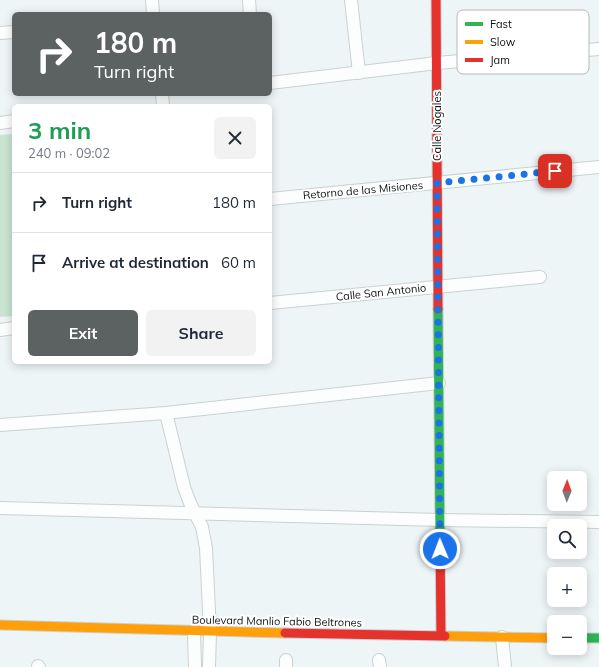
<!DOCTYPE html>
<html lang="en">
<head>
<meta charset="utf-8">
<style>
	body { margin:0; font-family:Mulish,sans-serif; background:#f2f2f3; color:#1f2937; height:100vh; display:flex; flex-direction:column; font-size:15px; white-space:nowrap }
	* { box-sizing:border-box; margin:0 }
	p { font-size:13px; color:#747a83 }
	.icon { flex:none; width:22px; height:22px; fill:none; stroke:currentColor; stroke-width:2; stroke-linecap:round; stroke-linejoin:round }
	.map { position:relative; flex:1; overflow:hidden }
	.side { position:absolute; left:12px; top:104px; width:260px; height:260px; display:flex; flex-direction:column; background:#fff; border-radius:6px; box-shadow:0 2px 10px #0003 }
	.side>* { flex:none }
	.top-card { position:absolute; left:12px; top:12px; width:260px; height:84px; border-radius:6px; box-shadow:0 2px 10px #0003; background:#5c6162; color:#fff; overflow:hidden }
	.needle { width:26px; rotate:1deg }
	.controls { position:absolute; left:547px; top:471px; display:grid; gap:8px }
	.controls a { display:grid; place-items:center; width:40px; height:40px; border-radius:6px; background:#fff; box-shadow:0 2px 10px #0003; font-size:20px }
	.pin { position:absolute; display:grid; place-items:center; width:34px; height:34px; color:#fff; margin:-17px; border-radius:8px; box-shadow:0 2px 6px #0006 }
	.me { position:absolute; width:44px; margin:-22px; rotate:359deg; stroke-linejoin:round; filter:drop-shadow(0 0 3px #0008) }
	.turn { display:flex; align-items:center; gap:14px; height:84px; padding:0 16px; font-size:18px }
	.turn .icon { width:52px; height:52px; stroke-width:2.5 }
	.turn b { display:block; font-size:28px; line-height:34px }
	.round { display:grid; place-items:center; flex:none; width:42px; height:42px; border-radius:6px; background:#f2f2f3 }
	.head { display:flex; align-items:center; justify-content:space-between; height:68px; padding:0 16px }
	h1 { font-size:24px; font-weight:700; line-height:30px; color:#1e9e55 }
	.action { display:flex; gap:8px; margin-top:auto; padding:8px 16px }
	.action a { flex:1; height:46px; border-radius:6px; background:#5c6162; color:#fff; font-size:16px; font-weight:700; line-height:46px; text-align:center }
	.action a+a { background:#f2f2f3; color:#1f2937 }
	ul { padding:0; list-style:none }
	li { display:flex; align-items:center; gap:12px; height:60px; padding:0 16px; border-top:1px solid #e0e1e3 }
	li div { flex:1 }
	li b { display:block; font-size:15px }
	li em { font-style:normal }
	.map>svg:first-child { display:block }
	.green { fill:#c9e4d1 }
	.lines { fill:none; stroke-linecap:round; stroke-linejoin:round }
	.street-casing { stroke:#cbd1d2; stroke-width:14 }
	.fast-casing { stroke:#cbd1d2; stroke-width:11 }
	.slow-casing { stroke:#cbd1d2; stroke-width:11 }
	.jam-casing { stroke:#cbd1d2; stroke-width:11 }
	.street { stroke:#fcfefe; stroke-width:12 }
	.fast { stroke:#30b455; stroke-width:9 }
	.slow { stroke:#ff9f0a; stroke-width:9 }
	.jam { stroke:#e5322d; stroke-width:9 }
	.route { stroke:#1a73e8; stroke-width:7; stroke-dasharray:0 12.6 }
	.labels { text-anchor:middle; stroke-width:4; stroke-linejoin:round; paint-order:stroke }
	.street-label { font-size:11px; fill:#0e1213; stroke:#fff }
	.key { fill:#fff; stroke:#b7b8b8; stroke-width:1 }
	.key-label { font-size:11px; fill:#0e1213 }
</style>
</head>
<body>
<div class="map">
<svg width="599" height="667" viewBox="0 0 599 667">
	<rect width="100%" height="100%" fill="#eef5f6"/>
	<path class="green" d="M 14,134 L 14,316 L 0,317 L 0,135 Z"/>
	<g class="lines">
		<g class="street-casing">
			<path id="street" d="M 152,0 L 153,14
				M 249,0 L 250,14
				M 351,0 L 359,73
				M 0,33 L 14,32
				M 270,83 L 437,63 L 599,49
				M 162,94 L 163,106
				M 0,123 L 14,121
				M 270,199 L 599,167
				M 270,303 L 540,277
				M 0,330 L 14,328
				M 166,413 L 184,487 L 190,503 L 202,527 L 206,548 L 210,632 L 209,667
				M 0,425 L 166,413 L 439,383
				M 0,508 L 440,520 L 599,522
				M 194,632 L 195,667
				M 502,637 L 505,667
				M 286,660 L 286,667
				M 379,660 L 380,667
				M 38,666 L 39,667"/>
		</g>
		<g class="fast-casing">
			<path id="fast" d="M 438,309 L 440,538
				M 580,638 L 599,638"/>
		</g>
		<g class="slow-casing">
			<path id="slow" d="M 0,625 L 285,633
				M 445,636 L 554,638"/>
		</g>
		<g class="jam-casing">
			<path id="jam" d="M 436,0 L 438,309
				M 440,538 L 441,636
				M 285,633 L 445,636"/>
		</g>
		<use href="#street" class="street"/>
		<use href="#fast" class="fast"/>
		<use href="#slow" class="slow"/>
		<use href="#jam" class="jam"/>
	</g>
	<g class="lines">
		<path class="route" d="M 440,549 L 437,183 L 555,171"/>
	</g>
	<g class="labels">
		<g class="street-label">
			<text transform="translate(437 126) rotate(-90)" y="4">Calle Nogales</text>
			<text transform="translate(363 190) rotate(-5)" y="4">Retorno de las Misiones</text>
			<text transform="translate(381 292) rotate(-6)" y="4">Calle San Antonio</text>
			<text transform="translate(277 621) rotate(1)" y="4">Boulevard Manlio Fabio Beltrones</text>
		</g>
	</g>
	<rect x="457" y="10" width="132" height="64" rx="6" class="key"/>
	<rect x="465" y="22" width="18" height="4" fill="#30b455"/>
	<rect x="465" y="40" width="18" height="4" fill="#ff9f0a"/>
	<rect x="465" y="58" width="18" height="4" fill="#e5322d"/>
	<g class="key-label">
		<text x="490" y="28">Fast</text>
		<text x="490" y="46">Slow</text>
		<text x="490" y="64">Jam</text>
	</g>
</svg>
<div class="controls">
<a><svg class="needle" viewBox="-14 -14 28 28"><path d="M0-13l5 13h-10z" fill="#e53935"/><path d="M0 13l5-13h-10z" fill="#747a83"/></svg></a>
<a><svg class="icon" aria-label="search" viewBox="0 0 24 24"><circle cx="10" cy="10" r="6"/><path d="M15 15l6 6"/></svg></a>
<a>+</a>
<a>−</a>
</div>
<div class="pin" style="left:555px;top:171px;background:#d93025"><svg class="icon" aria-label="arrive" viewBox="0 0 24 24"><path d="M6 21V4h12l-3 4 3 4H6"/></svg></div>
<svg class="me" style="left:440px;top:549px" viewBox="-20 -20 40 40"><circle r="17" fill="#1a73e8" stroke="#fff" stroke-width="3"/><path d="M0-11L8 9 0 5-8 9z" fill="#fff"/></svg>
<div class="top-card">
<div class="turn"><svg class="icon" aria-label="right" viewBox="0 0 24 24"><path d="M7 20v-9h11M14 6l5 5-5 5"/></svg><div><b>180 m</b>Turn right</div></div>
</div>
<section class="side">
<div class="head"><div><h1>3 min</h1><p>240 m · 09:02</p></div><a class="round"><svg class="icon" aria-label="close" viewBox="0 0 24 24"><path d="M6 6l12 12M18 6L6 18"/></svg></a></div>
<ul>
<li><svg class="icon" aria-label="right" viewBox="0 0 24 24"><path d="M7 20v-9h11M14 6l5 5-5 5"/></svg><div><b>Turn right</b></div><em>180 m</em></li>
<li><svg class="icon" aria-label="arrive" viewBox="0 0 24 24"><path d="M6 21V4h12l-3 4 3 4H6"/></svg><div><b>Arrive at destination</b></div><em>60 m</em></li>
</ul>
<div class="action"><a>Exit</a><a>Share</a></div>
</section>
</div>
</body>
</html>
